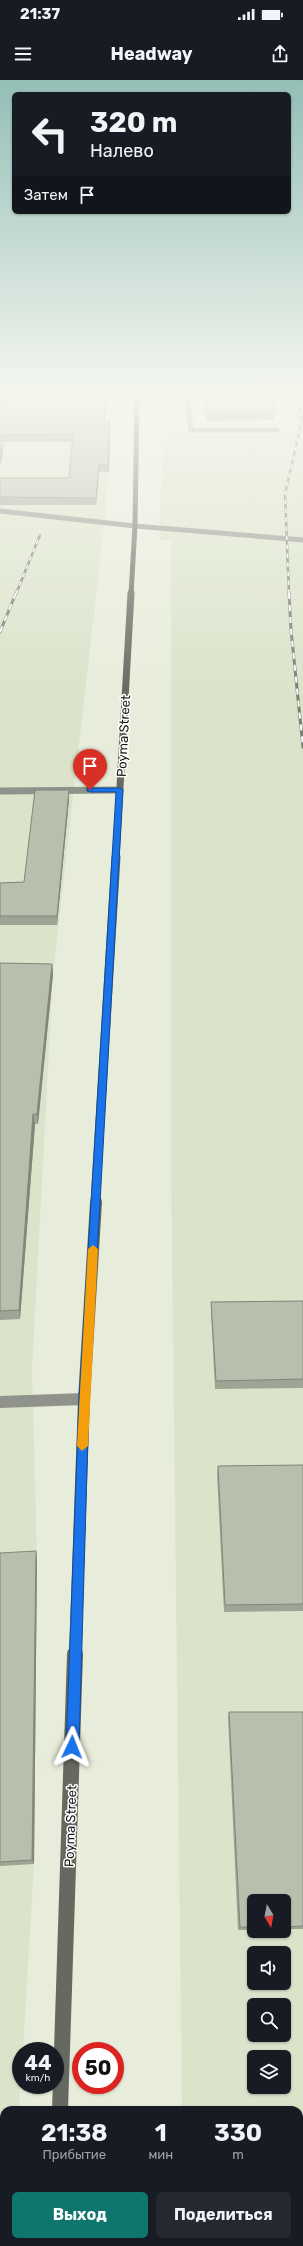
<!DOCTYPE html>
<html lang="ru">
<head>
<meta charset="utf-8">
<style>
	body { margin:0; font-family:Rubik,sans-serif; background:#242831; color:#f1f3f6; height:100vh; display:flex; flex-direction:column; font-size:15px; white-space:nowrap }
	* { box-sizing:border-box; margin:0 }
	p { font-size:13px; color:#9ea1a6 }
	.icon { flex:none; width:22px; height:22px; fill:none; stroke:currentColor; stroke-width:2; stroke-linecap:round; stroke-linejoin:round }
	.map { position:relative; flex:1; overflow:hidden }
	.sheet { position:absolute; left:0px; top:2026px; width:303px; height:140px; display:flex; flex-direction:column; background:#171b24; border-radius:12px 12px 0 0; box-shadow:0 1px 3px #0004 }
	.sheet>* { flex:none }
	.top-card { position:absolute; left:12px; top:12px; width:279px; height:122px; border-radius:6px; box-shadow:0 1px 3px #0004; background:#171b24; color:#f1f3f6; overflow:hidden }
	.needle { width:26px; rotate:170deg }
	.tools { position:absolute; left:247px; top:1814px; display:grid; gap:8px }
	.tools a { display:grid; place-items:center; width:44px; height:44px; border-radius:6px; background:#171b24; box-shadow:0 1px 3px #0004; font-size:20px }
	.speed { position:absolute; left:12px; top:1962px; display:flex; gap:8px; font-size:20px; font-weight:700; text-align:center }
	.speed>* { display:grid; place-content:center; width:52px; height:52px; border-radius:50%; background:#171b24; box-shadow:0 1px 3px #0004; line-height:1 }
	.speed small { font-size:10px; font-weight:400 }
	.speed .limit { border:6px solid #d22; background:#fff; color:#111 }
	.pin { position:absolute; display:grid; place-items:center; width:34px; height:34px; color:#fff; margin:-41px -17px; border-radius:50% 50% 50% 0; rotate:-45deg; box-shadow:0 0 4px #0007 }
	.pin .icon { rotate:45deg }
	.me { position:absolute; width:44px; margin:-22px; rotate:2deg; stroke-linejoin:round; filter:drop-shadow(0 0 3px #0008) }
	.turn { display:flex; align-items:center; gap:14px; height:84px; padding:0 12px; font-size:18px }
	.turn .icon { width:52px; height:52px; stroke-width:2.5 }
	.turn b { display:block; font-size:28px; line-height:34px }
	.then { display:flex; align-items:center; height:38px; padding:0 12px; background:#0003; gap:8px; font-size:15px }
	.eta { display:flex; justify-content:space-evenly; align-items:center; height:68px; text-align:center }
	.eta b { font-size:24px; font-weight:700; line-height:28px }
	.action { display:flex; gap:8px; margin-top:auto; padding:8px 12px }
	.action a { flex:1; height:46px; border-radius:6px; background:#0f766e; color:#fff; font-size:16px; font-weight:700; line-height:46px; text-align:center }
	.action a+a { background:#242831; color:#f1f3f6 }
	.status { display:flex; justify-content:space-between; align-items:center; height:28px; padding:0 20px; background:#171b24; direction:ltr }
	.status svg { height:11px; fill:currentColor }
	header { display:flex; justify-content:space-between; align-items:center; height:52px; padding:0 12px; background:#171b24; font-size:18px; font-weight:700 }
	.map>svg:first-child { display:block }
	.built { fill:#dbe3ca; fill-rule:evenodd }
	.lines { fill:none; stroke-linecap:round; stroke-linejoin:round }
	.stream { stroke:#b5ce6b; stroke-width:11 }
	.service-far1 { stroke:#90938b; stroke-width:5 }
	.service { stroke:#90938b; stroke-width:7 }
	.minor { stroke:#90938b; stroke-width:12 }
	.secondary-far4 { stroke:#66695f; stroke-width:5 }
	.secondary-far3 { stroke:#66695f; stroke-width:7 }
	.secondary-far2 { stroke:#66695f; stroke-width:9 }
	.secondary-far1 { stroke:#66695f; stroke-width:12 }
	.secondary { stroke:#66695f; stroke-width:16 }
	.rail-far1-casing { stroke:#7b7e73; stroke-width:2.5 }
	.rail-casing { stroke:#7b7e73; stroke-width:3 }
	.rail-far1 { stroke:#fff; stroke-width:1.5; stroke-dasharray:4.5; stroke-linecap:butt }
	.rail { stroke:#fff; stroke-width:2; stroke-dasharray:6; stroke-linecap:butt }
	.wall { fill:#9fa495 }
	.shaded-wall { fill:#828679 }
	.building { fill:#b9bfad; stroke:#828679 }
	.route { fill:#1a73e8; stroke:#114b97 }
	.slow { fill:#f59e0b }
	.labels { text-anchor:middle; stroke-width:3; stroke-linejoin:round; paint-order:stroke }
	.street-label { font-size:13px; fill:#141610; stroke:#fff }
</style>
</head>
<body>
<div class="status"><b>21:37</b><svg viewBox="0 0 49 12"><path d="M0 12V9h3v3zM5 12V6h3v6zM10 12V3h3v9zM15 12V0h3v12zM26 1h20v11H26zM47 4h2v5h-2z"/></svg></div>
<header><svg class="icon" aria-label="menu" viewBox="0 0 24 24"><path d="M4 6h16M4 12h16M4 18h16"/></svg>Headway<svg class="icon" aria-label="share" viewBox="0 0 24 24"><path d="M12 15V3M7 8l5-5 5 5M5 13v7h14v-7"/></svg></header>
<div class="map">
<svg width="303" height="2166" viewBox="0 0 303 2166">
	<rect width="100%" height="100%" fill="#e8eddb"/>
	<path class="built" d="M 0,312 L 109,312 L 111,339 L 106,428 L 53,894 L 32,1289 L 37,1478 L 34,1784 L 23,1971 L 21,1971 L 19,2030 L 4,2030 L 4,2162 L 12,2162 L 12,2166 L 0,2166 Z
		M 290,312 L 303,312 L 303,2166 L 186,2166 L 185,2162 L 299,2162 L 299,2030 L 182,2030 L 171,1081 L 171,460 L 159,460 L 163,356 L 292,355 L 295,338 ZM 254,1821 L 284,1821 L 284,1851 L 254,1851 ZM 254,1873 L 284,1873 L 284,1903 L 254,1903 ZM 254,1925 L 284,1925 L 284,1955 L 254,1955 ZM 254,1977 L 284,1977 L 284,2007 L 254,2007 Z"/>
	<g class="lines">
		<path class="stream" d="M 299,2108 L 303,2108"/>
		<path class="service-far1" d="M 187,312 L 191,350 L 277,350
			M 137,313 L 217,312
			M 0,431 L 135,446 L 303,460"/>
		<path class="service" d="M 0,711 L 120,710"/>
		<path class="minor" d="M 0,1322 L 84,1319"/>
		<path class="secondary-far4" d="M 131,514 L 135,446 L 137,312"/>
		<path class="secondary-far3" d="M 116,778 L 131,513"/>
		<path class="secondary-far2" d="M 95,1123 L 116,777"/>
		<path class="secondary-far1" d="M 75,1575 L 84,1319 L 96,1122"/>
		<path class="secondary" d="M 60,2030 L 75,1574
			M 56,2162 L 56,2166"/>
		<g class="rail-far1-casing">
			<path id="rail-far1" d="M 16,514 L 40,455
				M 289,514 L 285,414 L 302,340 L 297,312"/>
		</g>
		<g class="rail-casing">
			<path id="rail" d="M 289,513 L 291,550 L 303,667
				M 0,552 L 16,513"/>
		</g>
		<use href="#rail-far1" class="rail-far1"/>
		<use href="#rail" class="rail"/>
	</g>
	<path class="wall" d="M 204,312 L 275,333 L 274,340 L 206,341 Z
		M 0,317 L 105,342 L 110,349 L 109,392 L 99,392 L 96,425 L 0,425 L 0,398 L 69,398 L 72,362 L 0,362 Z
		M 69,719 L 57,845 L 0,845 L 0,803 L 24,802 Z
		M 0,883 L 52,884 L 53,894 L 38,1044 L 35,1044 L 20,1239 L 0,1240 Z
		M 303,1221 L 303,1308 L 215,1309 L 211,1231 L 211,1222 Z
		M 303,1385 L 303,1531 L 224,1532 L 217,1394 L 218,1386 Z
		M 0,1473 L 37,1478 L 34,1784 L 0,1786 Z
		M 229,1632 L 303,1632 L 303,1849 L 284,1849 L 284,1821 L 254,1821 L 254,1850 L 238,1850 L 228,1637 Z"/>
	<path class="shaded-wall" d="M 109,312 L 110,312 L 103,349 L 103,342 Z
		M 110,342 L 110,349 L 109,392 L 108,384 Z
		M 3,365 L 3,373 L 0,386 L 0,375 Z
		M 99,385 L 99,392 L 96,425 L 96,418 Z
		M 69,710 L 69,719 L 57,845 L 57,836 Z
		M 52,884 L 53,894 L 38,1044 L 37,1034 Z
		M 33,1034 L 35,1044 L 20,1239 L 19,1230 Z
		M 36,1471 L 37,1478 L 34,1784 L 32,1780 Z"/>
	<path class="building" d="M 1,312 L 109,312 L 103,342 L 110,342 L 108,384 L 99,385 L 96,418 L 0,417 L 0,398 L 69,398 L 73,354 L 0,355 L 0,317 Z
		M 204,312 L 271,312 L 275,333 L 206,333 Z
		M 0,365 L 3,365 L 0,375 Z
		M 35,710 L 69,710 L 57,836 L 0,836 L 0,803 L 24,802 Z
		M 0,883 L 52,884 L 37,1034 L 33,1034 L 19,1230 L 0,1231 Z
		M 303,1221 L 303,1299 L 216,1301 L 211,1222 Z
		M 303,1385 L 303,1524 L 225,1525 L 218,1386 Z
		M 36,1471 L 32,1780 L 0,1782 L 0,1473 Z
		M 229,1632 L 303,1632 L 303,1846 L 284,1847 L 284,1821 L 254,1821 L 254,1847 L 240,1847 Z"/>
	<linearGradient id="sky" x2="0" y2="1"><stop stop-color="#93beb6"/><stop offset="0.51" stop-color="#f5f7ef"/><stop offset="1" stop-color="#f5f7ef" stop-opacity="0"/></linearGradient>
	<rect width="303" height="615" fill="url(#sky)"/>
	<path class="route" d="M 87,708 L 120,708 L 123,710 L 89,1320 L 79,1667 L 77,1671 L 72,1673 L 68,1671 L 66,1667 L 79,1320 L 116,712 L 90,712 L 87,711 Z"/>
	<path class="slow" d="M 93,1165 L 98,1169 L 88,1366 L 82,1371 L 77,1366 L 88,1169 Z"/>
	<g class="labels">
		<g class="street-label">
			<text transform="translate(123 656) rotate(-87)" y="5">Poyma Street</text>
			<text transform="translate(70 1746) rotate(-88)" y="5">Poyma Street</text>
		</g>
	</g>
</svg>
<div class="tools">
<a><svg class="needle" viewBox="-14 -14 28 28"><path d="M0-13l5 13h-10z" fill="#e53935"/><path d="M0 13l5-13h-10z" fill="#9ea1a6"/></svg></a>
<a><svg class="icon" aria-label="sound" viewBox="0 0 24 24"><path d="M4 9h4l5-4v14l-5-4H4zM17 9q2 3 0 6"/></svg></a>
<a><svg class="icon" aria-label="search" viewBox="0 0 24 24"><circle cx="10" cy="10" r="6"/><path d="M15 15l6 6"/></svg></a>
<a><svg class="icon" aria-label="layers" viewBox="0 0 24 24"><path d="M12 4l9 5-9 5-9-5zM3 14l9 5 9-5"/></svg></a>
</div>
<div class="speed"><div>44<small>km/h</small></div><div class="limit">50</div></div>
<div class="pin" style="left:90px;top:710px;background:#d93025"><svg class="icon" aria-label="arrive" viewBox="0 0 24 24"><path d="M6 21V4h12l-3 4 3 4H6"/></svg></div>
<svg class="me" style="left:72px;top:1667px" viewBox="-20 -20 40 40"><path d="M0-17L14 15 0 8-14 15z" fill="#1a73e8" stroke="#fff" stroke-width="4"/></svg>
<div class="top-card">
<div class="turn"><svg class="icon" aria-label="left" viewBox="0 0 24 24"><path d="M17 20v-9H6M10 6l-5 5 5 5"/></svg><div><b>320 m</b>Налево</div></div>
<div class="then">Затем<svg class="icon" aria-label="arrive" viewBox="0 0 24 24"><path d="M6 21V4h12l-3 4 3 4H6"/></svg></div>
</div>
<section class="sheet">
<div class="eta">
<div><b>21:38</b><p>Прибытие</p></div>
<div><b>1</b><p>мин</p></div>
<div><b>330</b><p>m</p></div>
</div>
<div class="action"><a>Выход</a><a>Поделиться</a></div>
</section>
</div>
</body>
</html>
